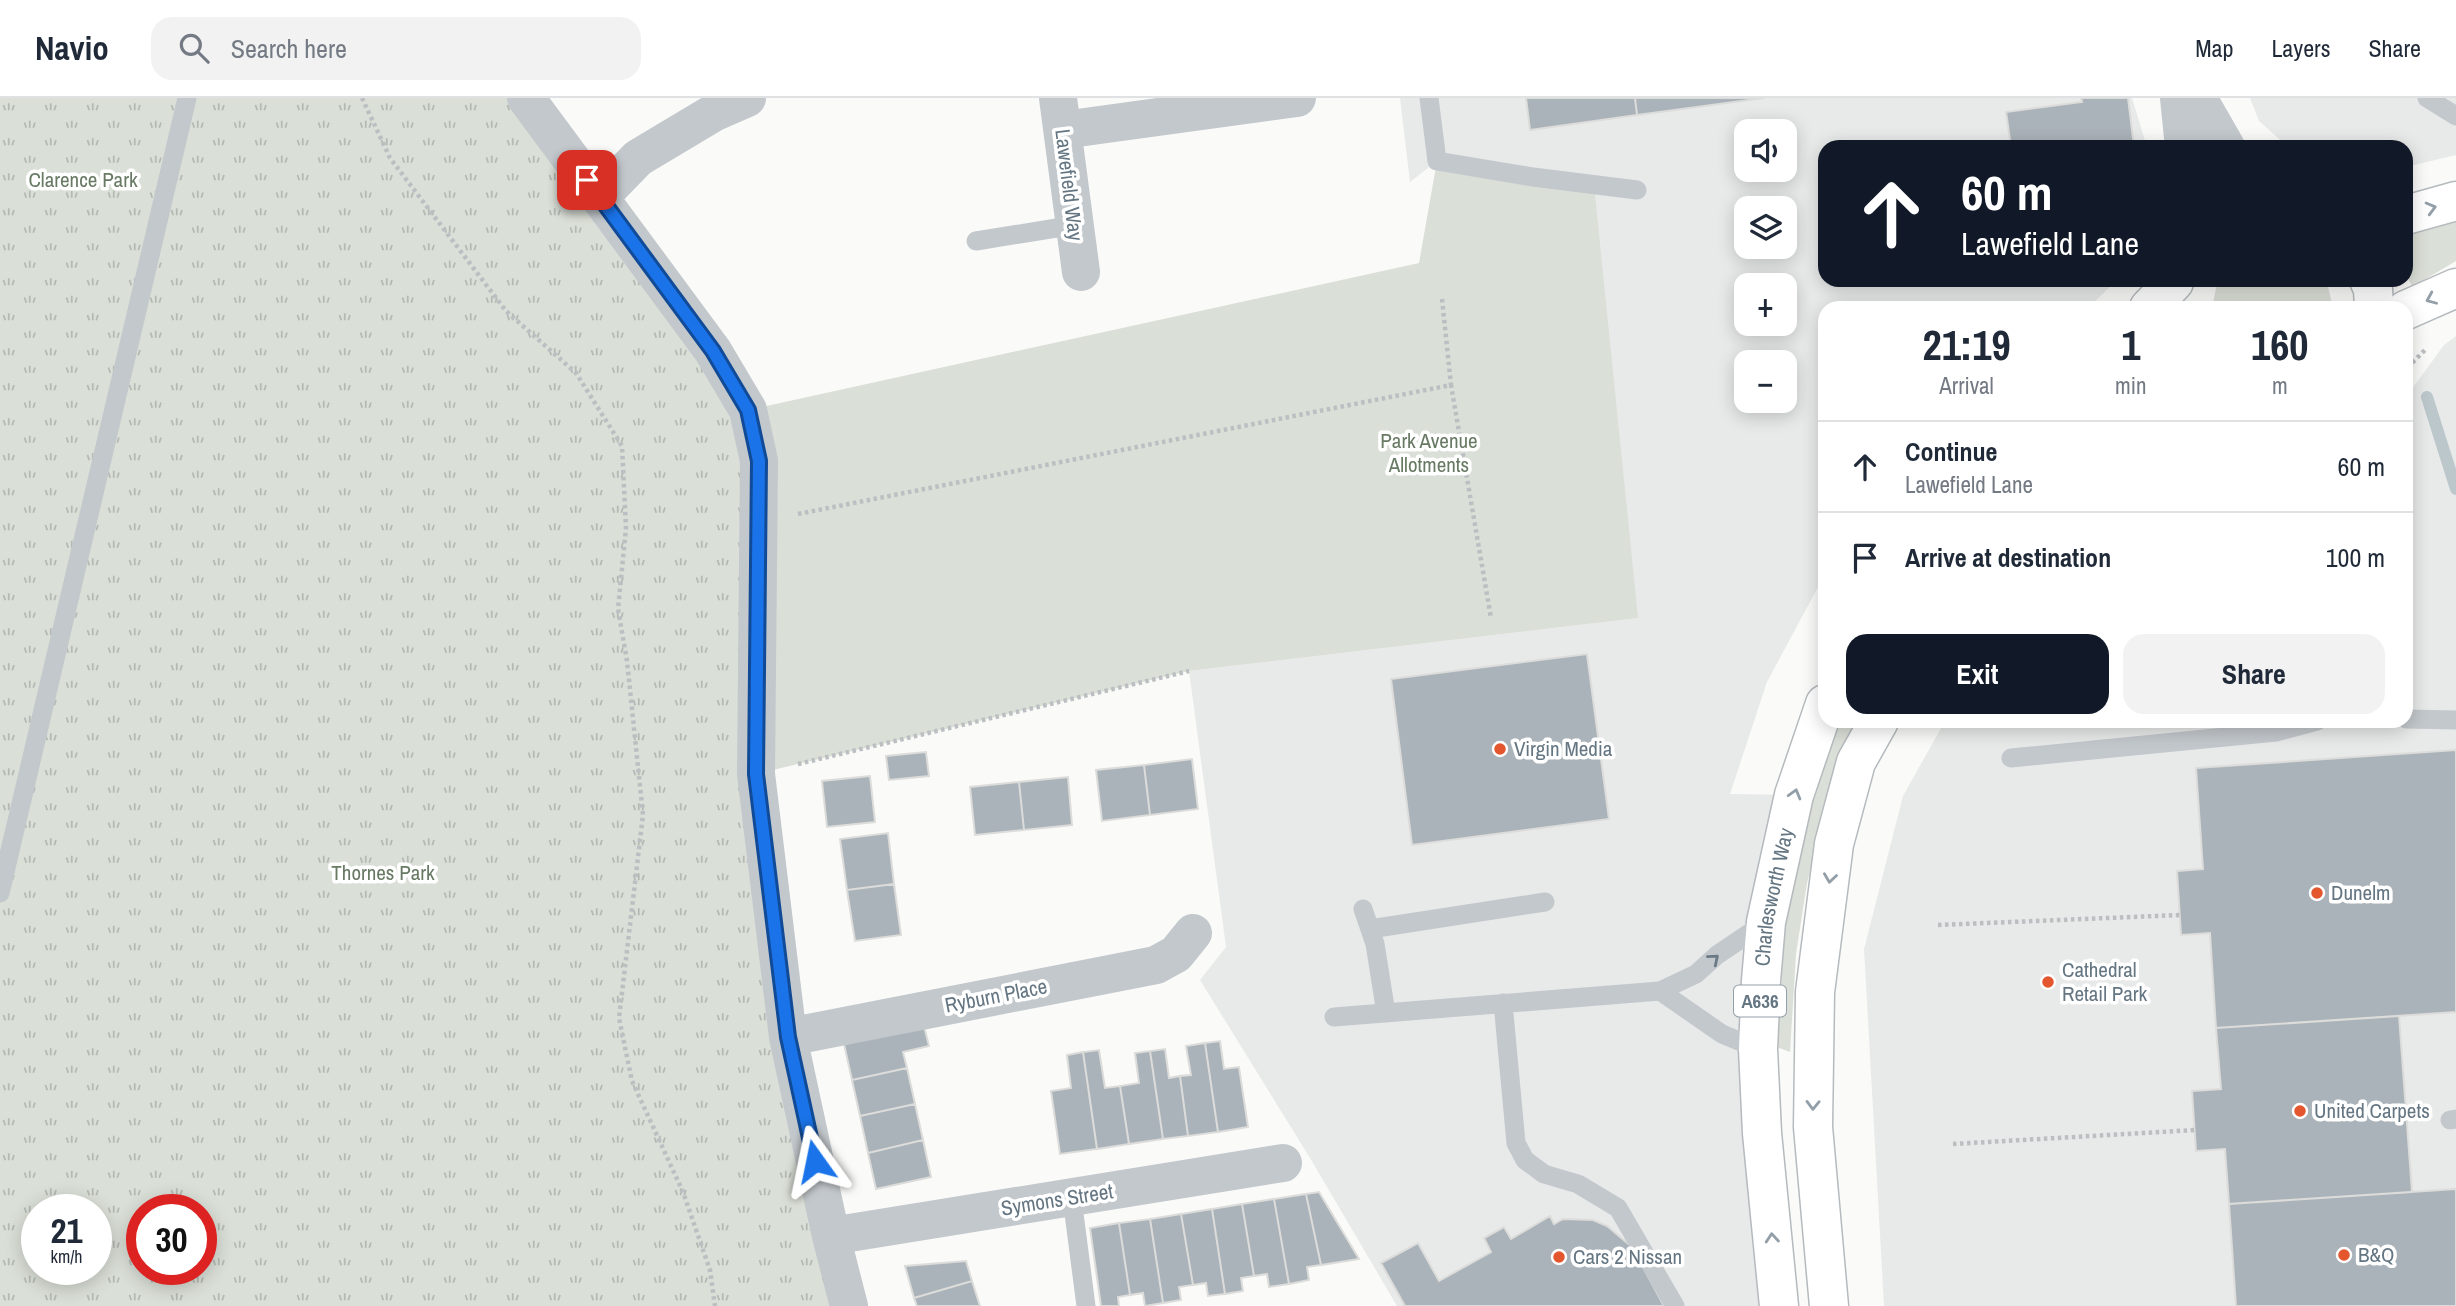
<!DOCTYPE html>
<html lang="en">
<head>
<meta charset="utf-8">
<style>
	body { margin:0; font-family:"Archivo Narrow",sans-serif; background:#f2f2f3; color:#1f2937; height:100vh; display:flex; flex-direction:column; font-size:26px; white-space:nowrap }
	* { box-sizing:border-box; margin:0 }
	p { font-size:23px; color:#747a83 }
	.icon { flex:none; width:38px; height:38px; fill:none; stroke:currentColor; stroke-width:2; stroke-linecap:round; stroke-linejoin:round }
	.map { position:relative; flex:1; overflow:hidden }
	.side { position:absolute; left:1818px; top:203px; width:595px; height:427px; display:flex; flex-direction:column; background:#fff; border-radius:21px; box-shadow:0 4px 18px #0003 }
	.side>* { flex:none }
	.hud { position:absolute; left:1818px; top:42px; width:595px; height:147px; border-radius:21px; box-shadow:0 4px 18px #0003; background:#111827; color:#fff; overflow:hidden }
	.fabs { position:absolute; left:1734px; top:21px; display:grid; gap:14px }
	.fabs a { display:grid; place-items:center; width:63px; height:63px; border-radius:14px; background:#fff; box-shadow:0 4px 18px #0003; font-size:35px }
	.speed { position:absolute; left:21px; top:1096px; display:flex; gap:14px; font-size:35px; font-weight:700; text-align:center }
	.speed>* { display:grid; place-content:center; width:91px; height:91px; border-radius:50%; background:#fff; box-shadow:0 4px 18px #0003; line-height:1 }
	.speed small { font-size:18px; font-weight:400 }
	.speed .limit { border:10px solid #d22; background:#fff; color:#111 }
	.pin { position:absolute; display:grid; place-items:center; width:60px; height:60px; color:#fff; margin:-30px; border-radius:14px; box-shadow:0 4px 10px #0006 }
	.me { position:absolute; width:77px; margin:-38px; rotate:348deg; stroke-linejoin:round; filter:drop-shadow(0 0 5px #0008) }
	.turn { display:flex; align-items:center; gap:24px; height:147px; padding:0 28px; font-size:32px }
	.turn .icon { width:91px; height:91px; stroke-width:2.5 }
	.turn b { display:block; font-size:49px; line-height:60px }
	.eta { display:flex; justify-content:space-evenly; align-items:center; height:119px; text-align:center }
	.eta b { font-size:42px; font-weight:700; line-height:49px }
	.cta { display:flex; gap:14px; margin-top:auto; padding:14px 28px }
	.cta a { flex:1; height:80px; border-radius:21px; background:#111827; color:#fff; font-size:28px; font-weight:700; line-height:80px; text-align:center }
	.cta a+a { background:#f2f2f3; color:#1f2937 }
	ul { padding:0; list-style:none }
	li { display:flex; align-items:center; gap:21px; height:91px; padding:0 28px; border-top:2px solid #e0e1e3 }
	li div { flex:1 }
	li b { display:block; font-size:26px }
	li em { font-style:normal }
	header { display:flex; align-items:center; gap:42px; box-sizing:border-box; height:98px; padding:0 35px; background:#fff; border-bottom:2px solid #e0e1e3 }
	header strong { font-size:33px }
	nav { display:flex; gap:38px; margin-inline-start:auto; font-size:24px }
	.search { width:490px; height:63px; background:#f2f2f3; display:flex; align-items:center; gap:18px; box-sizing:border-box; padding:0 24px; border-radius:21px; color:#747a83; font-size:26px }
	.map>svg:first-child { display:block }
	.built { fill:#e8e9e9; fill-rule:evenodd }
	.green { fill:#dadfd7 }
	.park { fill:url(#park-tufts); fill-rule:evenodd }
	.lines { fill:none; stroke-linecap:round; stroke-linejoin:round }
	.stream { stroke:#bbc7cb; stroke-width:12 }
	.building { fill:#aab3b9; stroke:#dcdcda; stroke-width:2 }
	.primary-casing { stroke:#b5babe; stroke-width:41 }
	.path { stroke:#bbbfc2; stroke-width:4.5; stroke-dasharray:3.5 3.5; stroke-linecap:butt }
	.lane { stroke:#c3c8cc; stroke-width:19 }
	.street { stroke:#c3c8cc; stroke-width:38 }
	.primary { stroke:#fff; stroke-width:38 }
	.oneway { stroke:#939fa8 }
	.oneway2 { stroke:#6a7a87 }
	.route-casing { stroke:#114b97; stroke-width:18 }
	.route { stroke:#1a73e8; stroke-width:12 }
	.poi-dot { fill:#e4572e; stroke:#fff; stroke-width:2.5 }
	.labels { text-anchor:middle; stroke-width:7; stroke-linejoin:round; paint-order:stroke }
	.shield { fill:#fff; stroke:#939fa8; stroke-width:2 }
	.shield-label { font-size:19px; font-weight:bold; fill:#657683 }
	.park-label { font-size:21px; fill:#687a64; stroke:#fff }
	.street-label { font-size:21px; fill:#657683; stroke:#fff }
	.poi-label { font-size:21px; fill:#657683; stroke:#fff; text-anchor:start }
</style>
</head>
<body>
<header>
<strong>Navio</strong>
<div class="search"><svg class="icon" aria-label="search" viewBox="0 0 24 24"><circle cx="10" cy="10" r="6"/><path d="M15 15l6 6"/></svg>Search here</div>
<nav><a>Map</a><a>Layers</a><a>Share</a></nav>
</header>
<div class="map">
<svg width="2456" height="1208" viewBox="0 0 2456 1208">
	<defs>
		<pattern id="park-tufts" width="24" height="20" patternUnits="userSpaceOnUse" patternTransform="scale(1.75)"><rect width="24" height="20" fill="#dadfd7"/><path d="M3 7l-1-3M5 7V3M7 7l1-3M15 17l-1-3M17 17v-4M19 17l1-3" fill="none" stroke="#b4b9b4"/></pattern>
	</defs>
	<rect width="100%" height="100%" fill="#fafaf8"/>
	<path class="built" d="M 1400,0 L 2132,0 L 2147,49 L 1825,49 L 1825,182 L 2117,182 L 2088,210 L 1825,210 L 1825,476 L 1767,584 L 1730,696 L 1794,697 L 1749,884 L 1779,1208 L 1397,1208 L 1310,1060 L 1200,882 L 1226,849 L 1189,573 L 1638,520 L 1437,63 L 1410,84 ZM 1746,33 L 1785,33 L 1785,72 L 1746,72 ZM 1746,110 L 1785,110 L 1785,149 L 1746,149 ZM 1746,187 L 1785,187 L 1785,226 L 1746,226 ZM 1746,264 L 1785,264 L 1785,303 L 1746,303 Z
		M 2250,0 L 2456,0 L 2456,57 L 2406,69 L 2406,49 L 2288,49 L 2259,23 Z
		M 2456,238 L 2456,1208 L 1884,1208 L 1864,851 L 1903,698 L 1945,623 L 2406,623 L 2406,299 L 2444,247 Z"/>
	<path class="green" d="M 1437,63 L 1594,87 L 1638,520 L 1189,573 L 756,676 L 748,312 L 1419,165 Z
		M 2456,122 L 2456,163 L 2412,189 L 2406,175 L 2406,132 Z
		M 2222,182 L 2324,182 L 2328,189 L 2333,210 L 2212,210 L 2216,190 Z
		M 1839,623 L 1857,623 L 1839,663 L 1807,785 L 1796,856 L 1790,954 L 1777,949 L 1785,830 L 1812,690 Z"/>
	<path class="park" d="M 0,0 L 526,0 L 748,312 L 756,676 L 849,1208 L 0,1208 ZM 37,1111 L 96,1111 L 96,1171 L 37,1171 ZM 142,1111 L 201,1111 L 201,1171 L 142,1171 Z"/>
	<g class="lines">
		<path class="stream" d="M 2427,299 L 2456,391"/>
	</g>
	<path class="building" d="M 1526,0 L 1635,0 L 1637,17 L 1530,32 Z
		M 1635,0 L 1764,0 L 1637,17 Z
		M 2081,0 L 2128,0 L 2134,49 L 2011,49 L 2006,14 L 2082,4 Z
		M 1587,556 L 1609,721 L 1412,747 L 1391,581 Z
		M 2456,652 L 2456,914 L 2216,930 L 2210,835 L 2181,837 L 2177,773 L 2203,771 L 2196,670 Z
		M 926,654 L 929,678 L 889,682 L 886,658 Z
		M 1192,661 L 1198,711 L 1150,717 L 1144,667 Z
		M 1144,667 L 1150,717 L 1102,723 L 1096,672 Z
		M 870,678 L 875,724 L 827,729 L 822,683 Z
		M 1068,679 L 1072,727 L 1024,732 L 1019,684 Z
		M 1019,684 L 1024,732 L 975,737 L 970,689 Z
		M 888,735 L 894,786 L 847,792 L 840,741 Z
		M 894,786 L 901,837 L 855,843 L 847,792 Z
		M 2399,918 L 2412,1094 L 2229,1106 L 2225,1051 L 2196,1053 L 2192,993 L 2221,991 L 2216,930 Z
		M 924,928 L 929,948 L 903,954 L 907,970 L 852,982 L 844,946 Z
		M 1220,943 L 1224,971 L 1239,969 L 1248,1029 L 1218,1034 L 1205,945 Z
		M 1205,945 L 1218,1034 L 1188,1038 L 1180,978 L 1191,977 L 1186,948 Z
		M 1165,951 L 1169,980 L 1180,978 L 1188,1038 L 1163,1041 L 1150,953 Z
		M 1099,952 L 1105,990 L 1120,988 L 1129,1046 L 1097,1051 L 1083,954 Z
		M 1150,953 L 1163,1041 L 1129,1046 L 1120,988 L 1139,985 L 1135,955 Z
		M 1083,954 L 1097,1051 L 1060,1056 L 1051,993 L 1071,990 L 1067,957 Z
		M 907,970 L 915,1006 L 860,1018 L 852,982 Z
		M 915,1006 L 923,1042 L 868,1055 L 860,1018 Z
		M 923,1042 L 931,1079 L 876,1091 L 868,1055 Z
		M 2456,1091 L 2456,1208 L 2236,1208 L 2229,1106 Z
		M 2456,1091 L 2456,1208 L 2236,1208 L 2229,1106 Z
		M 1319,1094 L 1359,1161 L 1321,1167 L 1306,1096 Z
		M 1306,1096 L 1321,1167 L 1307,1169 L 1309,1182 L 1289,1186 L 1274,1101 Z
		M 1274,1101 L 1289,1186 L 1269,1189 L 1267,1176 L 1254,1178 L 1242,1106 Z
		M 1242,1106 L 1254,1178 L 1241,1180 L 1243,1193 L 1225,1196 L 1212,1111 Z
		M 1212,1111 L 1225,1196 L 1208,1198 L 1206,1185 L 1193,1187 L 1181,1116 Z
		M 1181,1116 L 1193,1187 L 1179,1189 L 1181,1202 L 1163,1205 L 1150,1121 Z
		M 1550,1118 L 1554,1126 L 1563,1121 L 1593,1122 L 1607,1128 L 1632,1149 L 1664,1208 L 1405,1208 L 1381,1165 L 1418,1145 L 1439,1183 L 1491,1154 L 1484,1140 L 1504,1129 L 1511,1141 Z
		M 1150,1121 L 1163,1205 L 1145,1208 L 1143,1195 L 1130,1197 L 1119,1125 Z
		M 1119,1125 L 1130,1197 L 1118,1199 L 1119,1208 L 1101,1208 L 1090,1130 Z
		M 966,1163 L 972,1183 L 914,1200 L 905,1168 Z
		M 972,1183 L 980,1208 L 917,1208 L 914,1200 Z"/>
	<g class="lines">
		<g class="primary-casing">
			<g id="primary">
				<path d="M 2406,117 L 2456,103"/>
				<path d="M 2369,182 L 2373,191 L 2374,210"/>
				<path d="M 2149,210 L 2174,184"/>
				<path d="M 2406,212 L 2456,190"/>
				<path id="s1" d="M 1779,1208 L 1762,1035 L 1758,951 L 1761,883 L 1766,824 L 1794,697 L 1825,606"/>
				<path d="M 1829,1208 L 1813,1029 L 1815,894 L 1834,746 L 1856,664 L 1879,623"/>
			</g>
		</g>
		<path class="path" d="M 362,0 L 390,60 L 506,213 L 576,275 L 622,348 L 626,430 L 618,511 L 627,563 L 643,717 L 619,920 L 632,983 L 683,1094 L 710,1172 L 715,1208
			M 1442,201 L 1451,287
			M 2406,277 L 2411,266 L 2425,252
			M 798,416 L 1451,287 L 1491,520
			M 798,666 L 1189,573
			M 1938,827 L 2180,817
			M 1953,1046 L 2195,1032"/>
		<path class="lane" d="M 1429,0 L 1437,63 L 1533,79 L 1637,92
			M 2427,0 L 2456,18
			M 976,143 L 1075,127
			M 2406,621 L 2456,622
			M 2011,660 L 2276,634 L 2317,623
			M 0,795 L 187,0
			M 1363,811 L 1375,846 L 1386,915
			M 1370,831 L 1545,804
			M 1660,893 L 1722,936 L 1758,951
			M 1503,905 L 1516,1045 L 1525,1062 L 1544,1076 L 1578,1086 L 1618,1110 L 1675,1208
			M 1334,919 L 1660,893 L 1696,876 L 1717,857 L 1766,824
			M 2450,1022 L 2456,1021
			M 1072,1100 L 1086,1208"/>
		<path class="street" d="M 526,0 L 713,253 L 748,312 L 759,363 L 756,676 L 788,939 L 831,1138 L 849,1208
			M 1058,0 L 1081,174
			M 2179,0 L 2184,49
			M 2198,0 L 2226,49
			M 1063,32 L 1297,0
			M 600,99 L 638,60 L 715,14 L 747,0
			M 788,939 L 1156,867 L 1176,856 L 1193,835
			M 831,1138 L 1283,1065"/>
		<use href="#primary" class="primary"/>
	</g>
	<defs><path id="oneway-chevron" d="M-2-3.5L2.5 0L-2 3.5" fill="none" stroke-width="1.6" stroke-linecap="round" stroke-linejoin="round" transform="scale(1.75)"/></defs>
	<g class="oneway">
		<use href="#oneway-chevron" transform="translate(2431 110) rotate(-15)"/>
		<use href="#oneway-chevron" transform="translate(2431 201) rotate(157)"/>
		<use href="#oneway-chevron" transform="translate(1795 696) rotate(-74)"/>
		<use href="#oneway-chevron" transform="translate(1830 780) rotate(98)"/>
		<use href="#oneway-chevron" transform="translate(1813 1007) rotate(91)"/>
		<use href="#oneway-chevron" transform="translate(1772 1140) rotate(-95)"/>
	</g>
	<use class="oneway2" href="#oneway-chevron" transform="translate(1714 861) rotate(-40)"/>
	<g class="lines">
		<g class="route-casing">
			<path id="route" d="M 587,82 L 713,253 L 748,312 L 759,363 L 756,676 L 788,939 L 815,1063"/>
		</g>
		<use href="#route" class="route"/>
	</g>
	<g class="poi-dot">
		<circle cx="1500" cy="651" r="7"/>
		<circle cx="2317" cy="795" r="7"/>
		<circle cx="2048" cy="884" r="7"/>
		<circle cx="2300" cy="1013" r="7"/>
		<circle cx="2344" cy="1157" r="7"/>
		<circle cx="1559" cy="1159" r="7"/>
	</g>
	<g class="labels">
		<rect class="shield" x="1734" y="887.5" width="52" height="31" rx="5"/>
		<g class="shield-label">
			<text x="1760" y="910">A636</text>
		</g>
		<g class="park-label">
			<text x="83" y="89">Clarence Park</text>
			<text x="1429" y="350">Park Avenue<tspan x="1429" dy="24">Allotments</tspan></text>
			<text x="383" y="782">Thornes Park</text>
		</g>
		<g class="street-label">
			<text transform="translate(1069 87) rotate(83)" y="7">Lawefield Way</text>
			<text dy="7" stroke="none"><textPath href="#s1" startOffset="411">Charlesworth Way</textPath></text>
			<text transform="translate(996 898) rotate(-11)" y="7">Ryburn Place</text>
			<text transform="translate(1057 1102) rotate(-9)" y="7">Symons Street</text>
		</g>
		<g class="poi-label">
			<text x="1514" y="658">Virgin Media</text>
			<text x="2331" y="802">Dunelm</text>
			<text x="2062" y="879">Cathedral<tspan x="2062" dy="24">Retail Park</tspan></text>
			<text x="2314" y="1020">United Carpets</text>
			<text x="2358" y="1164">B&amp;Q</text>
			<text x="1573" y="1166">Cars 2 Nissan</text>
		</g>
	</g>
</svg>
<div class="fabs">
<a><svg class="icon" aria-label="sound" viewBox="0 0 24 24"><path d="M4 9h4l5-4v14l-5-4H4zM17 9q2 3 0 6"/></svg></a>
<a><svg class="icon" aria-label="layers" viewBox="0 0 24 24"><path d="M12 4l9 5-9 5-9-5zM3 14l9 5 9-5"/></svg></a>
<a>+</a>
<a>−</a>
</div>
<div class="speed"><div>21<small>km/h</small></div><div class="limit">30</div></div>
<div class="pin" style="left:587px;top:82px;background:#d93025"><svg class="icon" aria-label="arrive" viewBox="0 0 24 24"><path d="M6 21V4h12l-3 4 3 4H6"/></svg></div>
<svg class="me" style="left:815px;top:1063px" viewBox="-20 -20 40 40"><path d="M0-17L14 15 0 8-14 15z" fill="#1a73e8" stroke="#fff" stroke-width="4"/></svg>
<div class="hud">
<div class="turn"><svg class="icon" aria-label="ahead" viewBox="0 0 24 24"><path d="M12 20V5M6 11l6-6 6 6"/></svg><div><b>60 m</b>Lawefield Lane</div></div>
</div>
<section class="side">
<div class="eta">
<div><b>21:19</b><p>Arrival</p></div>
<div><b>1</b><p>min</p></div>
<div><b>160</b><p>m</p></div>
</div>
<ul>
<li><svg class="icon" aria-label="ahead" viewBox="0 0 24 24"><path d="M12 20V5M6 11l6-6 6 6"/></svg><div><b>Continue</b><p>Lawefield Lane</p></div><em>60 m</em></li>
<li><svg class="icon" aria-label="arrive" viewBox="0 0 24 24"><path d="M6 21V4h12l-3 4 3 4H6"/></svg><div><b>Arrive at destination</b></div><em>100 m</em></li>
</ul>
<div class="cta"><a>Exit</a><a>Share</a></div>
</section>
</div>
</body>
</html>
